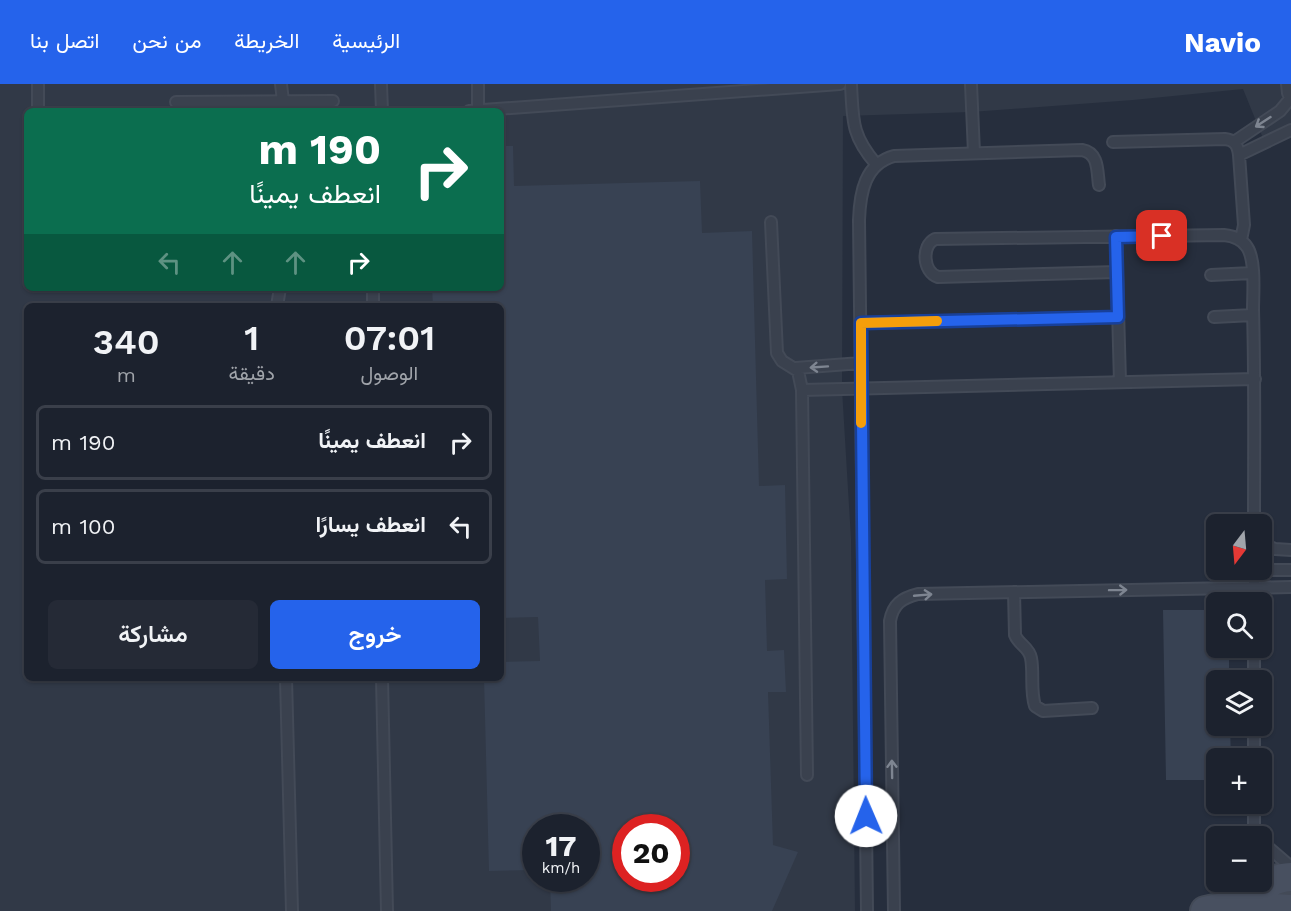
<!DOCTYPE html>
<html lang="ar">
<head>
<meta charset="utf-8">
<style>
	body { margin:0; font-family:"Work Sans",Vazirmatn,sans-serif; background:#252a36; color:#f1f3f6; direction:rtl; height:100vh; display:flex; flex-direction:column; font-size:22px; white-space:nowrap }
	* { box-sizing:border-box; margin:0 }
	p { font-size:20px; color:#a0a4aa }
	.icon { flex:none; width:33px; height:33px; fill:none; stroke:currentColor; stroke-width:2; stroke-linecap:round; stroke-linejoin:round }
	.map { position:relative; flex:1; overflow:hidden; direction:ltr }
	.details { position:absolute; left:24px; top:219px; width:480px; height:378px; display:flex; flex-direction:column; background:#1c222e; border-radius:9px; box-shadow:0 2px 4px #0004,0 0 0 2px #3a3f4a; direction:rtl }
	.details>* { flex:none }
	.guide { position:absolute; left:24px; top:24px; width:480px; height:183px; border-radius:9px; box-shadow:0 2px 4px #0004,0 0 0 2px #3a3f4a; direction:rtl; background:#0b6e4f; color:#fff; overflow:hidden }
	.needle { width:39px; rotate:196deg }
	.tools { position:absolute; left:1206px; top:430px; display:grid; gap:12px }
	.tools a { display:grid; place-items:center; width:66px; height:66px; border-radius:9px; background:#1c222e; box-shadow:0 2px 4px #0004,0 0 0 2px #3a3f4a; font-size:30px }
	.speed { position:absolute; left:522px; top:730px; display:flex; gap:12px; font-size:30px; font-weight:700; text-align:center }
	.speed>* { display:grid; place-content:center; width:78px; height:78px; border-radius:50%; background:#1c222e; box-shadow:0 2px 4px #0004,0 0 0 2px #3a3f4a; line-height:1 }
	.speed small { font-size:15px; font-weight:400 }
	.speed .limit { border:9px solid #d22; background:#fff; color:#111 }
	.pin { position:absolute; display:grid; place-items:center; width:51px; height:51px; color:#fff; margin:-26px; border-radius:12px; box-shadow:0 3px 9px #0006 }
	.me { position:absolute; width:66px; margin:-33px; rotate:359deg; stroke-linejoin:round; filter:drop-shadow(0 0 4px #0008) }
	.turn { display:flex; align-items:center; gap:21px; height:126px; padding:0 24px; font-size:27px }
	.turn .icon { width:78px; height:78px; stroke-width:2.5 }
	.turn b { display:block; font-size:42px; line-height:51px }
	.lanes { display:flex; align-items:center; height:57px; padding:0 24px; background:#0003; justify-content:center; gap:30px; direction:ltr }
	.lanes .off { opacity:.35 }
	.eta { display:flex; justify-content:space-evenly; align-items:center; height:102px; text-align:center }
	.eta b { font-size:36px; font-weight:600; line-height:42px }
	.cta { display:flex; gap:12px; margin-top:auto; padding:12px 24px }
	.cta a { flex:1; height:69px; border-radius:9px; background:#2563eb; color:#fff; font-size:24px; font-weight:600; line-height:69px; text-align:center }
	.cta a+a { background:#252a36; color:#f1f3f6 }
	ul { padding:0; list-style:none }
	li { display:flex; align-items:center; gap:18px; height:75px; margin:0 12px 9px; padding:0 12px; border:3px solid #3a3f4a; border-radius:9px }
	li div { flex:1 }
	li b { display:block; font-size:22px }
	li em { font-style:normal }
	header { display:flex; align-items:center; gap:36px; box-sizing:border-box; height:84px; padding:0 30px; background:#2563eb; color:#fff }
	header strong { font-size:28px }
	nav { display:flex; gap:33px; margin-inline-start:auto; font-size:21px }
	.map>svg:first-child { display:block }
	.airport { fill:#313947; fill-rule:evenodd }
	.building { fill:#384253; fill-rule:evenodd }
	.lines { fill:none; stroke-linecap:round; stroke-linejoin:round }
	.lane-casing { stroke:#434a57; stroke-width:14 }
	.secondary-casing { stroke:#434a57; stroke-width:32 }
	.lane { stroke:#3a414e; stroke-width:10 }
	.secondary { stroke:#485060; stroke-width:28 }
	.oneway { stroke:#7e8591 }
	.route-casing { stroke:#184099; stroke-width:15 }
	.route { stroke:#2563eb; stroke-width:10 }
	.slow { stroke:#f59e0b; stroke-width:10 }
</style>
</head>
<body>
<header>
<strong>Navio</strong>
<nav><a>الرئيسية</a><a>الخريطة</a><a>من نحن</a><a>اتصل بنا</a></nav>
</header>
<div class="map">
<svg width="1291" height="827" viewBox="0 0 1291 827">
	<rect width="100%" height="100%" fill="#262e3d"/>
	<path class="airport" d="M 0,0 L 1291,0 L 1291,53 L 1267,64 L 1243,5 L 1133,16 L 971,28 L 843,32 L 842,305 L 851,455 L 855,827 L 0,827 ZM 27,27 L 501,27 L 501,204 L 27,204 ZM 27,222 L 501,222 L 501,594 L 27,594 ZM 536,744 L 586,744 L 586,795 L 536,795 ZM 626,744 L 676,744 L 676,795 L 626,795 Z"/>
	<path class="building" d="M 501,62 L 513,62 L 514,102 L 700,97 L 702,149 L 752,147 L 759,402 L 785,401 L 787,495 L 765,496 L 767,567 L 784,566 L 786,608 L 768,608 L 773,761 L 798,768 L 772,827 L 551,827 L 550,795 L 586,795 L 586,744 L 536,744 L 536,786 L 489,787 L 484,594 L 501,594 L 501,578 L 540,577 L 538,533 L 501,534 L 501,222 L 433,222 L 432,204 L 501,204 ZM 626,744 L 676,744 L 676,795 L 626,795 Z
		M 1163,526 L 1216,526 L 1216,564 L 1229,564 L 1229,597 L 1216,597 L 1216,642 L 1230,642 L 1231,675 L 1216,675 L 1216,696 L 1166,696 Z"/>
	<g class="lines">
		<g class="lane-casing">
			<path id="lane" d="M 38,0 L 38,27
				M 281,0 L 283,17
				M 381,0 L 382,27
				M 478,0 L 478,26
				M 851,0 C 853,36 851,51 876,80
				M 971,0 L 974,69
				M 1287,0 L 1288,9 L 1291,16
				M 176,18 L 333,17
				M 469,27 L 840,0
				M 1113,58 L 1225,55 C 1235,56 1238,62 1239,71 L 1244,141 L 1241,156
				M 1234,58 L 1280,27 L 1290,15
				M 1239,71 L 1291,46
				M 771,138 L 777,269 L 782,277 L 798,287 L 802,306 L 807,691
				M 1116,152 L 1120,298
				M 1117,188 L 938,193 C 923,188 921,162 935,155 L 1224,151 C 1233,152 1242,155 1247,163 C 1256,176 1253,210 1253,226 C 1255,298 1254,369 1254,441
				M 1211,191 L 1252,189
				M 373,204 L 373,222
				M 277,222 L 280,204
				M 1214,233 L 1253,231
				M 861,239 L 1118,233
				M 796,284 L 861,279
				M 802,306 L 1255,295
				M 1262,460 L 1275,465 L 1291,466
				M 1254,486 L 1254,519
				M 1262,486 L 1291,486
				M 1014,508 L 1015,551 C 1019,561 1029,563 1031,574 C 1034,589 1030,606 1035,622 L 1043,627 L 1092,624
				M 1254,564 L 1254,597
				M 286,594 L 292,827
				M 382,594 L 387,827
				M 1254,642 L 1254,675
				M 1254,753 L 1254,720
				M 1262,758 L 1291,783
				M 867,827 L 859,136 C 860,108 865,80 894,72 L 1082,66 C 1099,69 1097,87 1099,101
				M 894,827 L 890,537 C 893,520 902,514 918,510 L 1291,503"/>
		</g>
		<g class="secondary-casing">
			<path id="secondary" d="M 1250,817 C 1263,803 1271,794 1291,793
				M 1205,827 L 1250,817 L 1274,824 L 1291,825"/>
		</g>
		<use href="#lane" class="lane"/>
		<use href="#secondary" class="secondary"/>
	</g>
	<defs><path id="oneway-shaft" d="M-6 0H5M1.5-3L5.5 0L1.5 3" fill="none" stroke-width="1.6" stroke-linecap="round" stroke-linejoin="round" transform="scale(1.5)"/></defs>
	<g class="oneway">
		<use href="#oneway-shaft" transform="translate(1263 38) rotate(147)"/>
		<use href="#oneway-shaft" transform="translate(819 283) rotate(176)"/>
		<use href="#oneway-shaft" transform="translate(1118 506) rotate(-1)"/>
		<use href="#oneway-shaft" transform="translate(923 511) rotate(-5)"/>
		<use href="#oneway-shaft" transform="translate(892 685) rotate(-91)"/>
	</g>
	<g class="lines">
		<g class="route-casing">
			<path id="route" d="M 866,732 L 861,239 L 1118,233 L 1116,153 L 1162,152"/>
		</g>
		<use href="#route" class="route"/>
		<path class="slow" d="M 861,339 L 861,239 L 937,237"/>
	</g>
</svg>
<div class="tools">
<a><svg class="needle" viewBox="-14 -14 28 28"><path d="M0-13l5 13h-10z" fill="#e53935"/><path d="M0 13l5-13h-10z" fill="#a0a4aa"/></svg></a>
<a><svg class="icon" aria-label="search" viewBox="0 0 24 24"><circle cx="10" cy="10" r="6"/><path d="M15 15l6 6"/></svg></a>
<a><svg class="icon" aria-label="layers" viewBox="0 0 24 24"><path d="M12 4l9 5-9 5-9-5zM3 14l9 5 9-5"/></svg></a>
<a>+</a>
<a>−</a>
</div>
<div class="speed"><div>17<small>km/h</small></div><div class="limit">20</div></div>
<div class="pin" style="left:1162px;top:152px;background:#d93025"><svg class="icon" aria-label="arrive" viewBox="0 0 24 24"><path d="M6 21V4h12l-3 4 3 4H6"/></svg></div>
<svg class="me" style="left:866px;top:732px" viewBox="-20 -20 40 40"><circle r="19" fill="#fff"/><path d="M0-13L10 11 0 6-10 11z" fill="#2563eb"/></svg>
<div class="guide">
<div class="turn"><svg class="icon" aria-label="right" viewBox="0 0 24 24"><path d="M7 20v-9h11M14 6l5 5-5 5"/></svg><div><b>190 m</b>انعطف يمينًا</div></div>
<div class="lanes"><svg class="icon off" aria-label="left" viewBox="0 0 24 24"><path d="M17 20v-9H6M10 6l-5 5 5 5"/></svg><svg class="icon off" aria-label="ahead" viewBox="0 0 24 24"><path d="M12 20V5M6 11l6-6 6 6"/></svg><svg class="icon off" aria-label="ahead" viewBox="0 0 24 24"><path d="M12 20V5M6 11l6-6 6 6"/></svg><svg class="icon" aria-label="right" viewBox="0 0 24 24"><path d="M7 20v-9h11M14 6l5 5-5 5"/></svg></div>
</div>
<section class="details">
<div class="eta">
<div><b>07:01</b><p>الوصول</p></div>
<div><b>1</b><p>دقيقة</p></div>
<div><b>340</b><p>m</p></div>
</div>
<ul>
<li><svg class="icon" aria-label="right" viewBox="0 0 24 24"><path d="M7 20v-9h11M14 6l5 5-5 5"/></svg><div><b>انعطف يمينًا</b></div><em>190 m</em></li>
<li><svg class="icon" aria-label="left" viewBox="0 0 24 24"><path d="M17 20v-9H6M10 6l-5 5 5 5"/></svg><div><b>انعطف يسارًا</b></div><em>100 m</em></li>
</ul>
<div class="cta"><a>خروج</a><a>مشاركة</a></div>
</section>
</div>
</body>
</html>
